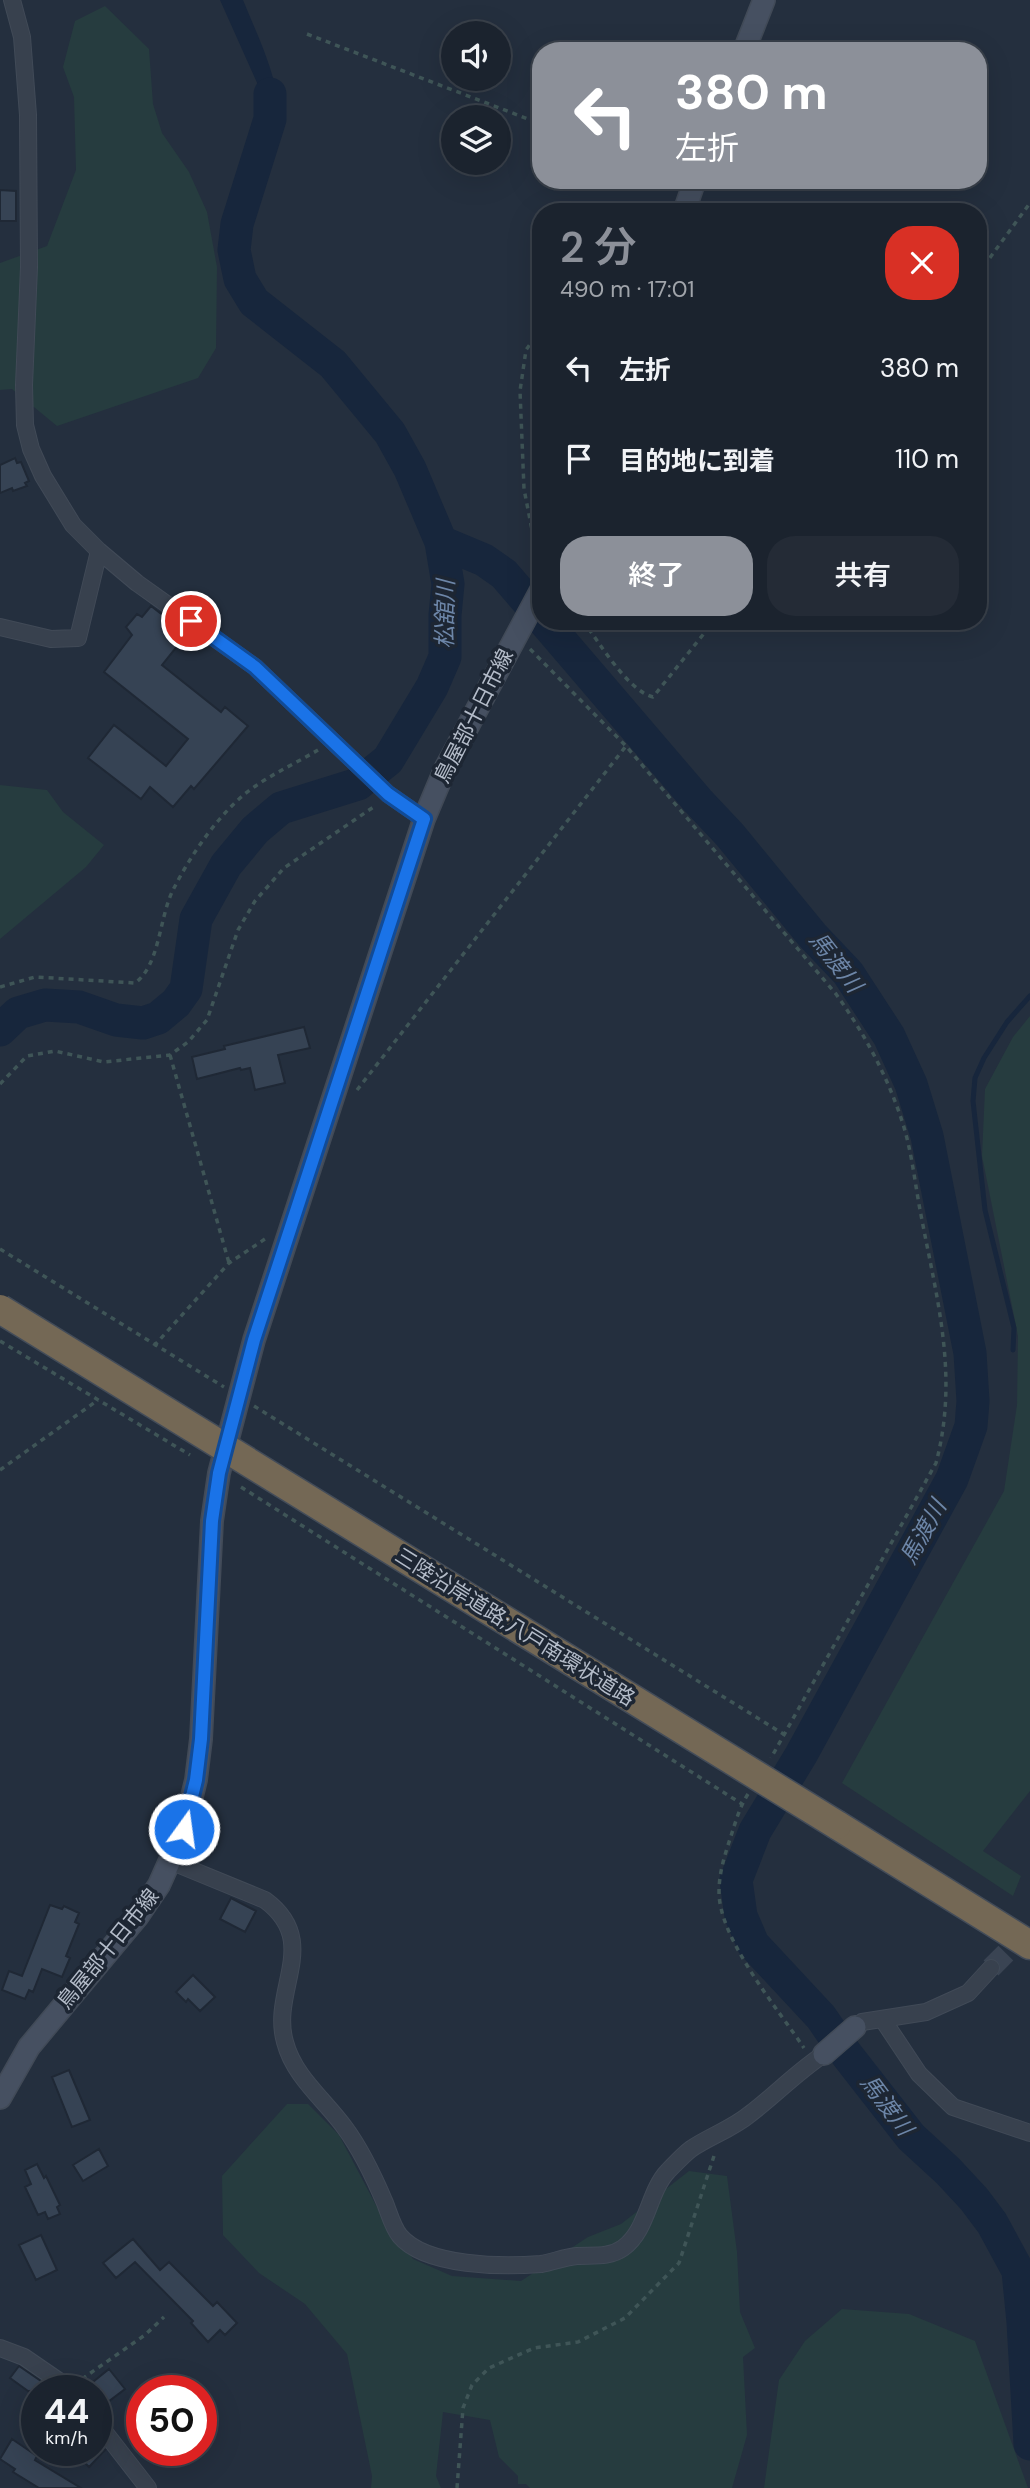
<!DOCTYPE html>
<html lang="ja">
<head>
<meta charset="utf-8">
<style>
	body { margin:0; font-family:"DM Sans","Noto Sans JP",sans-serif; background:#242b36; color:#f1f3f6; height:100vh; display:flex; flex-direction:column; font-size:26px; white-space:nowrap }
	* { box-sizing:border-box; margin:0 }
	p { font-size:23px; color:#a0a4aa }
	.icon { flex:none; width:38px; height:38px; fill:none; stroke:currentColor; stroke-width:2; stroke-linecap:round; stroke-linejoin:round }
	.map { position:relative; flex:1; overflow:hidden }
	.side { position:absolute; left:532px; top:203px; width:455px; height:427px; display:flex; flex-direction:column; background:#1b232e; border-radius:28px; box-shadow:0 7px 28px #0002,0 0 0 2px #39404a }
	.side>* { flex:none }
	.top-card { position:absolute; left:532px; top:42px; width:455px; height:147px; border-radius:28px; box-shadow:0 7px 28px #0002,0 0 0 2px #39404a; background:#8c9099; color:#fff; overflow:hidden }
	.controls { position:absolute; left:441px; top:21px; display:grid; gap:14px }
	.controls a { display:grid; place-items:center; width:70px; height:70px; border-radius:50%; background:#1b232e; box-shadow:0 7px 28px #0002,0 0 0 2px #39404a; font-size:35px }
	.speed { position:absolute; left:21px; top:2375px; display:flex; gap:14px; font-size:35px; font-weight:700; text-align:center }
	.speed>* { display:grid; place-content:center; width:91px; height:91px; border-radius:50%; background:#1b232e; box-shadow:0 7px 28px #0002,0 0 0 2px #39404a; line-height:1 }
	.speed small { font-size:18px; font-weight:400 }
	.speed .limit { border:10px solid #d22; background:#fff; color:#111 }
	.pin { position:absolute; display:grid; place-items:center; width:60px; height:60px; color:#fff; margin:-30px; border:4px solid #fff; border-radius:50%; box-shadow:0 2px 7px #0007 }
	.me { position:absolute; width:77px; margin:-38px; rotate:14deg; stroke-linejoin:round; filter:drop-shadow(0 0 5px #0008) }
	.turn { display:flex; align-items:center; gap:24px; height:147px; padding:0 28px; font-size:32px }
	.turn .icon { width:91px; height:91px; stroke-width:2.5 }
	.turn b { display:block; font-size:49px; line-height:60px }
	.round { display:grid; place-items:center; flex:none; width:74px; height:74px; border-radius:28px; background:#242b36 }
	.summary { display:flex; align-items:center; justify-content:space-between; height:119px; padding:0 28px }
	h1 { font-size:42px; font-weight:600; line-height:52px; color:#8c9099 }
	.button { display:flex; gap:14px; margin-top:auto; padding:14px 28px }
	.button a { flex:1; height:80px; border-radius:28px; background:#8c9099; color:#fff; font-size:28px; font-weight:600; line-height:80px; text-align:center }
	.button a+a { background:#242b36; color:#f1f3f6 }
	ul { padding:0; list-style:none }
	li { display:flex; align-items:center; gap:21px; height:91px; padding:0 28px }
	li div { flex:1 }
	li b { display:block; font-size:26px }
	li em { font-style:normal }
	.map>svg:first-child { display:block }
	.green { fill:#263c3f }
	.water { fill:#17263c }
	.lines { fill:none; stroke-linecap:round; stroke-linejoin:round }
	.stream { stroke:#17263c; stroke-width:5 }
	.river { stroke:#17263c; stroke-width:33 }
	.building { fill:#364354; stroke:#1f2835; stroke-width:2 }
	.secondary-tunnel { stroke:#3a4453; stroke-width:21; stroke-dasharray:21 10; stroke-linecap:butt }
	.street-casing { stroke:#414a57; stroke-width:18 }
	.secondary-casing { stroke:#414a57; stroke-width:24 }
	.highway-casing { stroke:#434c59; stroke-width:31 }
	.path { stroke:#3f5557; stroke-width:3.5; stroke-dasharray:5 5; stroke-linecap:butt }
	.street { stroke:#38414e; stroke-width:16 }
	.secondary { stroke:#465061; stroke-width:21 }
	.highway { stroke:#746855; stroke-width:28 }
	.highway-bridge-casing { stroke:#434c59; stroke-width:31; stroke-linecap:butt }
	.highway-bridge { stroke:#746855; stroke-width:28 }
	.route-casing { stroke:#114b97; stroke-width:18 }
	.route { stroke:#1a73e8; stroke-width:12 }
	.labels { text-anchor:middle; stroke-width:7; stroke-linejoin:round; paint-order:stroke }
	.street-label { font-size:21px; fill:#b4bcc9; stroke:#1d2633 }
	.water-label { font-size:23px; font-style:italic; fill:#6d86a8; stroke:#1d2633 }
</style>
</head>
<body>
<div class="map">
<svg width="1030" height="2488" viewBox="0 0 1030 2488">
	<rect width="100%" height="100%" fill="#242f3e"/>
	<path class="green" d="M 105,6 L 149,49 L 153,104 L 162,133 L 189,172 L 207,212 L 217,267 L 216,348 L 198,378 L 57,426 L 12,389 L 0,390 L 0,263 L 47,246 L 76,170 L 74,97 L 63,67 L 75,21 Z
		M 0,785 L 47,790 L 63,812 L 104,845 L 86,867 L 0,939 Z
		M 1030,1016 L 1030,1791 L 983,1851 L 1021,1876 L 1013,1896 L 842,1783 L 1004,1491 L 1017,1405 L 1018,1336 L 982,1156 L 985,1089 L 1013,1037 Z
		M 287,2104 L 308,2104 L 339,2135 L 378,2209 L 413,2259 L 452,2276 L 521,2281 L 588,2237 L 621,2224 L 689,2171 L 727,2176 L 737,2252 L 740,2312 L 755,2348 L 743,2357 L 747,2435 L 732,2488 L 530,2488 L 526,2484 L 518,2484 L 518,2476 L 499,2457 L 490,2420 L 443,2412 L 436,2476 L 441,2488 L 371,2488 L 372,2476 L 347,2354 L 305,2304 L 259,2273 L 223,2235 L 222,2176 Z
		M 842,2309 L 909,2314 L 975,2341 L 1028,2488 L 764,2488 L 779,2380 L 805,2341 Z"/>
	<path class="water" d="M 220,0 L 243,0 C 262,47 287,93 277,145 L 256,135 L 262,108 L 258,85 Z"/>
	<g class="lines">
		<path class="stream" d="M 1013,1350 L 1014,1328 L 985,1210 L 973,1101 L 975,1078 L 984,1058 L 1007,1022 L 1030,996"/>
		<path class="river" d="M 441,542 L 484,560 L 504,574 L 541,617
			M 544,621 L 698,801 L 730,835 L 812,935 L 848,973 L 889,1036 L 911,1084 L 927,1136 L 970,1353 L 973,1401 L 971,1426 L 952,1479 L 801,1755 L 755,1831 L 736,1880 L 741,1916 L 753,1944 L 821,2017 L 847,2055 L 911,2137 L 948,2171 L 974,2199 L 992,2223 L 1018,2271 L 1023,2322 L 1030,2444
			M 0,1030 L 18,1013 L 45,1005 L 79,1007 L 116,1020 L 143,1023 L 158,1018 L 176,1003 L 186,989 L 196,919 L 226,865 L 255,830 L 281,808 L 358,784 L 388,760 L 432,687 L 445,657 L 445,615 L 448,584 L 441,542 L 410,469 L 390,433 L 333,364 L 254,302 L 240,279 L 234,250 L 237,224 L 270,119 L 270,94"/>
	</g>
	<path class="building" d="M 0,190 L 16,191 L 16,221 L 0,221 Z
		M 15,458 L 17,463 L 21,462 L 29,481 L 25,483 L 27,486 L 13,491 L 12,488 L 0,493 L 0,465 Z
		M 151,606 L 187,634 L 162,665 L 221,712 L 225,707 L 248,726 L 194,789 L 191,786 L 173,807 L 150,787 L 141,799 L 88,758 L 114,725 L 166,766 L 188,739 L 104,672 L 132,635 L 126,627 L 137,614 L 142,617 Z
		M 304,1027 L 310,1048 L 278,1055 L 285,1083 L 255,1090 L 250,1068 L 241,1070 L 240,1068 L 197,1079 L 192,1057 L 225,1049 L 224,1046 Z
		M 231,1898 L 256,1911 L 245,1932 L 220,1919 Z
		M 50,1905 L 62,1909 L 64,1906 L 79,1913 L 75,1922 L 79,1924 L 66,1956 L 70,1958 L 62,1977 L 42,1969 L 33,1992 L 29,1990 L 25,1999 L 2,1990 L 9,1971 L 22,1976 Z
		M 193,1975 L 215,1997 L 200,2011 L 188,1999 L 186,2002 L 176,1992 Z
		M 69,2070 L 90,2120 L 72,2127 L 52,2077 Z
		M 99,2149 L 108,2166 L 83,2181 L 73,2165 Z
		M 37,2164 L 44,2178 L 46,2176 L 60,2205 L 57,2207 L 60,2214 L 48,2219 L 45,2212 L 38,2215 L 25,2187 L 31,2184 L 25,2170 Z
		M 41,2235 L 57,2270 L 36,2280 L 19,2245 Z
		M 133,2239 L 160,2270 L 169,2262 L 213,2306 L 217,2302 L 237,2323 L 225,2335 L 220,2330 L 208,2342 L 191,2323 L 193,2321 L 135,2262 L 116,2278 L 103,2263 Z
		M 19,2366 L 54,2390 L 28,2391 L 10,2378 Z
		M 109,2369 L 125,2389 L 96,2411 L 96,2390 L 83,2390 Z
		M 12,2439 L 37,2456 L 35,2460 L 81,2488 L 39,2488 L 13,2472 L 15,2469 L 0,2459 Z
		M 72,2450 L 105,2450 L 89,2467 Z"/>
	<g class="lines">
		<path class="secondary-tunnel" d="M 991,1968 L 1029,1930"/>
		<g class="street-casing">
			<path id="street" d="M 12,0 L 22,37 L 28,115 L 29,267 L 24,385 L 25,425 L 31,449 L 43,476 L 73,525 L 99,551 L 137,583 L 255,667 L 388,794 L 424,819
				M 0,627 L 51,639 L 78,638 L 99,551
				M 170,1861 L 265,1900 C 322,1942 270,1990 285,2042 C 294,2077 325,2100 345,2128 C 362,2151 374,2177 385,2203 C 389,2213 393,2228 400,2236 C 426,2267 504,2267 541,2264 C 553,2262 565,2257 577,2256 C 593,2255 609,2258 623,2248 C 648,2230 648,2192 668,2171 C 675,2164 683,2155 691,2149 C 710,2136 732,2129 750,2114 C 775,2095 797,2072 824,2054
				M 883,2020 L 919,2074 L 953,2107 L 1030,2133
				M 855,2027 L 862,2022 L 926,2012 L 968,1993 L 991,1968
				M 0,2348 L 24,2357 L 72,2390
				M 96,2421 L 148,2488"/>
		</g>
		<g class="secondary-casing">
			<path id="secondary" d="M 744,51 L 764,0
				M 684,212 L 695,180
				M 824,2054 L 855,2027
				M 0,2098 L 29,2047 L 138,1916 L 159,1885 L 184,1829 L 196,1780 L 201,1739 L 212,1521 L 219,1473 L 254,1340 L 424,819 L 445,769 L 541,590"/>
		</g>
		<g class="highway-casing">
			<path id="highway" d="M 837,1825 L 1030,1945"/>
		</g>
		<path class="path" d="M 307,34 L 541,124
			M 978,274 L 1030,203
			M 541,329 L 526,350 L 520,391 L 524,489 L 533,535 L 541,555
			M 583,621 C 599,642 628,691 653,697 L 714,621
			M 530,649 L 626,746 L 836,994 C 864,1033 887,1075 902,1121 C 912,1151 915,1185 921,1215 C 937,1300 959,1376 936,1463 L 771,1758
			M 0,987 L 35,977 L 135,983 C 160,965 159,918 173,890 C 191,854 223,807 257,785 C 276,772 298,762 318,750
			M 170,1055 L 229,1263
			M 0,1084 L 27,1056 L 55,1051 L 104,1062 L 170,1055 L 188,1042 L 207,1020 L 238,930 L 255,901 L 284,868 L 375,806
			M 357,1090 L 626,746
			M 0,1249 L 224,1387
			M 0,1341 L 190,1455
			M 154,1346 L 229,1263 L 268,1237
			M 254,1406 L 785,1735
			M 0,1470 L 98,1400
			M 241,1487 L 742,1804
			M 748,1794 C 739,1808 735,1824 730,1839 C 724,1857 719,1874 719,1892 C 719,1939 778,2009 804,2048
			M 82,2379 L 145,2335 L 164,2317
			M 457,2488 L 463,2408 L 472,2385 L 489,2368 L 534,2348 L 578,2342 L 625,2318 L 679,2263 L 714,2156"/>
		<use href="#street" class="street"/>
		<use href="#secondary" class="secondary"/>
		<use href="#highway" class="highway"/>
		<g class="highway-bridge-casing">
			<path id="highway-bridge" d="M 0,1309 L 837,1825"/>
		</g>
		<use href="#highway-bridge" class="highway-bridge"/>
	</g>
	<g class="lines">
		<g class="route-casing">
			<path id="route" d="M 184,1829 L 196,1780 L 201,1739 L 212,1521 L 219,1473 L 254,1340 L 424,819 L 388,794 L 255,667 L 191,621"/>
		</g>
		<use href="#route" class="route"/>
	</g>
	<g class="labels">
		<g class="street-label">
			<text transform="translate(474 716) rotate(-63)" y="7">鳥屋部十日市線</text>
			<text transform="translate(515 1627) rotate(32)" y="7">三陸沿岸道路;八戸南環状道路</text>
			<text transform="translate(108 1949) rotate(-51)" y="7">鳥屋部十日市線</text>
		</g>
		<g class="water-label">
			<text transform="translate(445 614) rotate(-89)" y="8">松舘川</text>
			<text transform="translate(836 962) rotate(52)" y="8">馬渡川</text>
			<text transform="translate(923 1532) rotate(-61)" y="8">馬渡川</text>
			<text transform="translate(887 2105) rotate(53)" y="8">馬渡川</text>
		</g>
	</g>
</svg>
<div class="controls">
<a><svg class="icon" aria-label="sound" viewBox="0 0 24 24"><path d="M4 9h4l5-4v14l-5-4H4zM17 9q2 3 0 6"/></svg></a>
<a><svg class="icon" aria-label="layers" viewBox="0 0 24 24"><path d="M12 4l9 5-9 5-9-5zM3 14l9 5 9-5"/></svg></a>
</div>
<div class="speed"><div>44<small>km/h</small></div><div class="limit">50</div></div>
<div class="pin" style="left:191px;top:621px;background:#d93025"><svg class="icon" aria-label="arrive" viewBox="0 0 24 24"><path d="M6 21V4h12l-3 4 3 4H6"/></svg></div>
<svg class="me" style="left:184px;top:1829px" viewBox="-20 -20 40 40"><circle r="17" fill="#1a73e8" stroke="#fff" stroke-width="3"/><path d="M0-11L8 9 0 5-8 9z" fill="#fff"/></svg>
<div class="top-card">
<div class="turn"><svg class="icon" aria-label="left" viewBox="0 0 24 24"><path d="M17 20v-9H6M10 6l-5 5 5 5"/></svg><div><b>380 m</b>左折</div></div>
</div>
<section class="side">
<div class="summary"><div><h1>2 分</h1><p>490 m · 17:01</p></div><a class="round" style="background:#d93025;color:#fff"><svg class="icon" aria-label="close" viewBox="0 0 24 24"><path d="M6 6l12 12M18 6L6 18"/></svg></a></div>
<ul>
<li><svg class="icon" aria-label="left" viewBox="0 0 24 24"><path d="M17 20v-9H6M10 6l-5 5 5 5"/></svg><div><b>左折</b></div><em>380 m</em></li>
<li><svg class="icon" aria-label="arrive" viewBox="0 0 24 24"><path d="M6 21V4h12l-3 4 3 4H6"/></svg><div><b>目的地に到着</b></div><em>110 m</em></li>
</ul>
<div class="button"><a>終了</a><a>共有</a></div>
</section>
</div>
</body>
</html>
